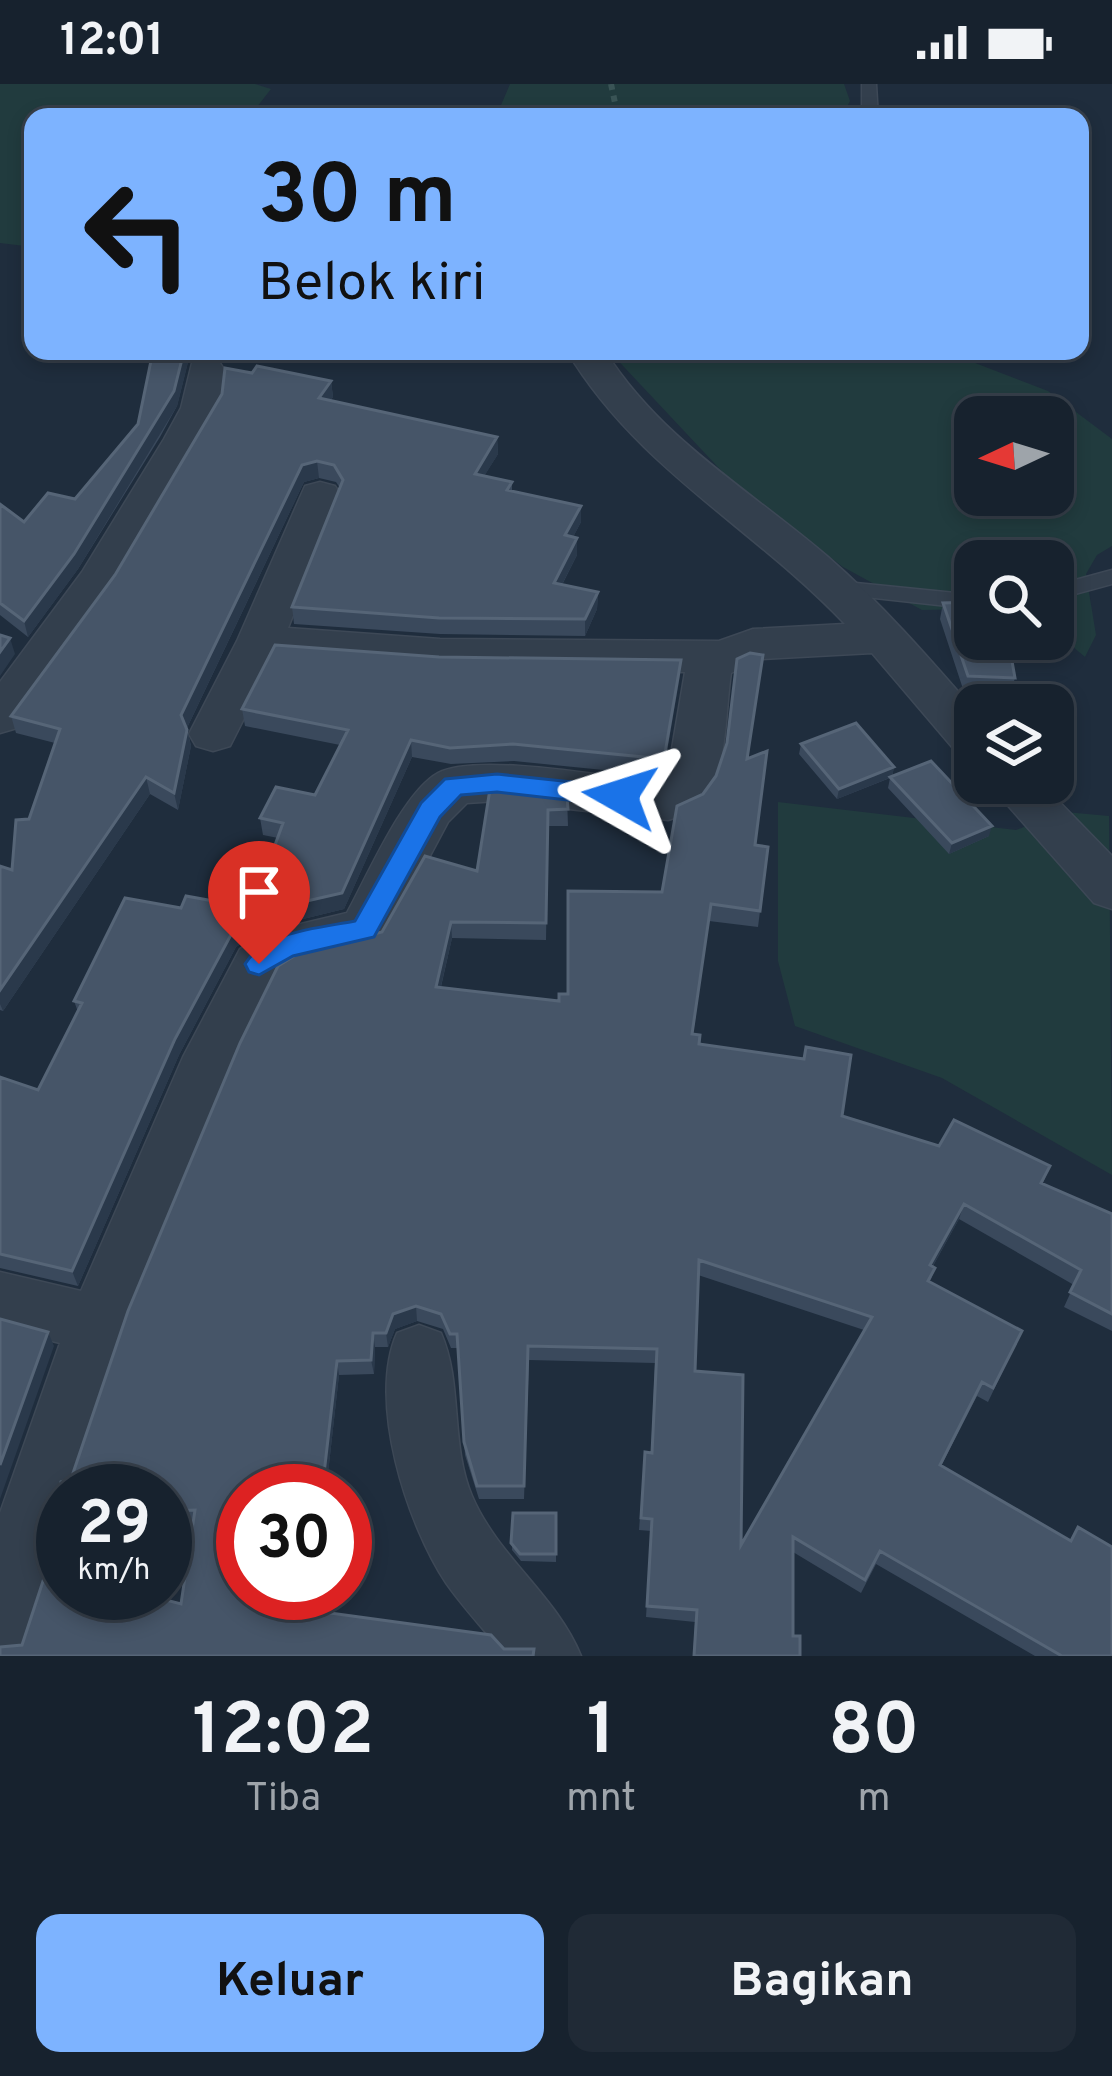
<!DOCTYPE html>
<html lang="id">
<head>
<meta charset="utf-8">
<style>
	body { margin:0; font-family:Overpass,sans-serif; background:#202a36; color:#f1f3f6; height:100vh; display:flex; flex-direction:column; font-size:45px; white-space:nowrap }
	* { box-sizing:border-box; margin:0 }
	p { font-size:39px; color:#9ea4aa }
	.icon { flex:none; width:66px; height:66px; fill:none; stroke:currentColor; stroke-width:2; stroke-linecap:round; stroke-linejoin:round }
	.map { position:relative; height:1572px; overflow:hidden }
	.panel { display:flex; flex-direction:column; background:#17222e; flex:1 }
	.panel>* { flex:none }
	.top-card { position:absolute; left:24px; top:24px; width:1065px; height:252px; border-radius:24px; box-shadow:0 6px 18px #0003,0 0 0 3px #363f4a; background:#7db3ff; color:#111; overflow:hidden }
	.needle { width:78px; rotate:266deg }
	.tools { position:absolute; left:954px; top:312px; display:grid; gap:24px }
	.tools a { display:grid; place-items:center; width:120px; height:120px; border-radius:24px; background:#17222e; box-shadow:0 6px 18px #0003,0 0 0 3px #363f4a; font-size:60px }
	.speed { position:absolute; left:36px; top:1380px; display:flex; gap:24px; font-size:60px; font-weight:700; text-align:center }
	.speed>* { display:grid; place-content:center; width:156px; height:156px; border-radius:50%; background:#17222e; box-shadow:0 6px 18px #0003,0 0 0 3px #363f4a; line-height:1 }
	.speed small { font-size:30px; font-weight:400 }
	.speed .limit { border:18px solid #d22; background:#fff; color:#111 }
	.pin { position:absolute; display:grid; place-items:center; width:102px; height:102px; color:#fff; margin:-123px -51px; border-radius:50% 50% 50% 0; rotate:-45deg; box-shadow:0 0 12px #0007 }
	.pin .icon { rotate:45deg }
	.me { position:absolute; width:132px; margin:-66px; rotate:276deg; stroke-linejoin:round; filter:drop-shadow(0 0 9px #0008) }
	.turn { display:flex; align-items:center; gap:42px; height:252px; padding:0 36px; font-size:54px }
	.turn .icon { width:156px; height:156px; stroke-width:2.5 }
	.turn b { display:block; font-size:84px; line-height:102px }
	.eta { display:flex; justify-content:space-evenly; align-items:center; height:204px; text-align:center }
	.eta b { font-size:72px; font-weight:700; line-height:84px }
	.cta { display:flex; gap:24px; margin-top:auto; padding:24px 36px }
	.cta a { flex:1; height:138px; border-radius:24px; background:#7db3ff; color:#111; font-size:48px; font-weight:700; line-height:138px; text-align:center }
	.cta a+a { background:#202a36; color:#f1f3f6 }
	.status { display:flex; justify-content:space-between; align-items:center; height:84px; padding:0 60px; background:#17222e; direction:ltr }
	.status svg { height:33px; fill:currentColor }
	.map>svg:first-child { display:block }
	.green { fill:#213b3e; fill-rule:evenodd }
	.lines { fill:none; stroke-linecap:round; stroke-linejoin:round }
	.lane-casing { stroke:#3d4856; stroke-width:3 }
	.street-casing { stroke:#3d4856; stroke-width:3 }
	.path { stroke:#3a5456; stroke-width:6; stroke-dasharray:6 6; stroke-linecap:butt }
	.lane { fill:#333f4d; fill-rule:evenodd }
	.street { fill:#333f4d; fill-rule:evenodd }
	.wall { fill:#3a495c; fill-rule:evenodd }
	.shaded-wall { fill:#2a394b }
	.building { fill:#465568; stroke:#566577; stroke-width:3; fill-rule:evenodd }
	.route { fill:#1a73e8; stroke:#114b97; stroke-width:3 }
</style>
</head>
<body>
<div class="status"><b>12:01</b><svg viewBox="0 0 49 12"><path d="M0 12V9h3v3zM5 12V6h3v6zM10 12V3h3v9zM15 12V0h3v12zM26 1h20v11H26zM47 4h2v5h-2z"/></svg></div>
<div class="map">
<svg width="1112" height="1572" viewBox="0 0 1112 1572">
	<rect width="100%" height="100%" fill="#1f2d3d"/>
	<path class="green" d="M 0,0 L 255,0 L 271,5 L 249,33 L 33,33 L 33,163 L 0,159 Z
		M 510,0 L 844,0 L 850,17 L 842,33 L 496,33 Z
		M 609,267 L 944,267 L 1048,307 L 1112,355 L 1112,462 L 1097,471 L 1086,490 L 1096,551 L 1085,573 L 1053,546 L 1053,477 L 975,477 L 975,525 L 922,526 L 843,483 L 731,397 ZM 975,333 L 1053,333 L 1053,411 L 975,411 Z
		M 778,718 L 1016,746 L 1065,728 L 1109,732 L 1112,1091 L 942,994 L 795,942 L 778,877 Z"/>
	<g class="lines">
		<g class="lane-casing">
			<path id="lane" d="M 862,0 L 876,0 L 878,33 L 862,33 Z
				M 1112,486 L 1112,500 L 1053,516 L 1053,502 Z
				M 836,497 L 975,511 L 975,525 L 829,509 L 826,504 L 829,499 Z"/>
		</g>
		<g class="street-casing">
			<path id="street" d="M 567,267 L 605,267 C 661,356 750,406 828,473 C 882,520 928,573 975,627 L 975,675 L 958,670 L 872,569 L 761,575 L 731,589 C 725,627 728,689 702,720 C 694,729 680,732 668,736 L 497,717 L 467,719 L 448,738 L 383,860 L 300,881 L 278,895 L 239,973 L 129,1240 L 73,1407 L 63,1407 C 63,1462 46,1520 25,1571 L 0,1572 L 0,1429 L 60,1259 L 0,1244 L 0,1188 L 81,1207 L 183,973 L 240,865 L 267,848 L 347,829 C 367,793 403,708 438,689 C 477,668 614,694 662,699 L 667,694 L 685,588 L 440,585 L 275,573 L 230,662 L 213,667 L 196,662 L 189,650 L 237,557 L 305,402 L 320,398 L 335,402 L 341,411 L 288,544 L 440,555 L 719,557 L 753,545 L 845,540 C 754,444 636,383 567,267 Z
				M 206,275 L 220,279 L 225,287 L 221,324 L 204,355 L 115,506 L 17,644 L 0,649 L 0,598 L 82,488 L 164,355 L 181,324 L 192,279 Z
				M 988,699 L 1041,699 L 1112,772 L 1112,825 L 1094,819 Z
				M 419,1241 L 441,1249 C 463,1299 450,1360 472,1412 C 498,1473 556,1511 581,1572 L 505,1572 C 486,1547 464,1525 446,1499 C 407,1440 367,1317 397,1249 Z"/>
		</g>
		<path class="path" d="M 611,0 L 618,33"/>
		<use href="#lane" class="lane"/>
		<use href="#street" class="street"/>
	</g>
	<path class="wall" d="M 153,267 L 200,272 L 188,278 L 177,322 L 160,353 L 78,485 L 28,553 L 0,531 L 0,420 L 24,438 L 75,415 L 138,340 Z
		M 252,289 L 331,297 L 333,313 L 331,316 L 497,353 L 498,370 L 484,392 L 512,398 L 512,407 L 581,422 L 581,438 L 573,453 L 577,471 L 562,501 L 598,508 L 597,525 L 585,552 L 440,550 L 294,540 L 292,523 L 340,404 L 336,398 L 319,394 L 304,398 L 187,644 L 191,662 L 178,726 L 150,710 L 3,927 L 0,926 L 0,782 L 12,786 L 55,659 L 16,649 L 11,632 L 115,491 Z
		M 943,519 L 1015,594 L 1010,610 L 964,608 L 940,535 Z
		M 750,569 L 763,571 L 748,674 L 767,667 L 755,761 L 768,763 L 758,843 L 709,837 L 693,950 L 700,951 L 699,960 L 804,975 L 806,963 L 851,971 L 842,1032 L 939,1062 L 954,1036 L 1050,1082 L 1043,1099 L 1112,1130 L 1112,1247 L 1064,1223 L 1074,1201 L 959,1135 L 933,1182 L 935,1184 L 930,1198 L 1022,1247 L 988,1318 L 977,1312 L 941,1382 L 1070,1456 L 1078,1443 L 1112,1463 L 1112,1572 L 1035,1572 L 876,1480 L 861,1509 L 793,1468 L 793,1552 L 800,1552 L 800,1572 L 693,1572 L 695,1538 L 646,1533 L 651,1447 L 639,1446 L 645,1368 L 651,1369 L 655,1279 L 529,1276 L 524,1415 L 479,1415 L 465,1371 L 458,1264 L 451,1264 L 443,1245 L 417,1237 L 395,1245 L 388,1263 L 375,1263 L 374,1290 L 339,1291 L 326,1407 L 243,1407 L 243,1509 L 315,1509 L 313,1527 L 491,1551 L 504,1565 L 534,1565 L 535,1572 L 0,1572 L 0,1563 L 22,1561 L 49,1479 L 61,1398 L 71,1395 L 128,1227 L 240,959 L 278,882 L 299,869 L 382,848 L 425,772 L 477,787 L 490,705 L 567,713 L 568,742 L 548,742 L 546,856 L 452,854 L 441,903 L 559,917 L 559,910 L 568,910 L 568,807 L 662,808 L 677,722 L 703,710 L 716,692 L 727,659 L 737,575 ZM 698,1191 L 864,1246 L 741,1461 L 743,1291 L 695,1287 ZM 63,1407 L 165,1407 L 165,1440 L 193,1439 L 181,1520 L 139,1509 L 63,1509 Z
		M 439,573 L 681,576 L 663,692 L 514,677 L 451,680 L 412,673 L 344,825 L 266,844 L 236,863 L 179,971 L 78,1202 L 0,1184 L 0,993 L 38,1006 L 78,928 L 74,917 L 181,824 L 252,824 L 278,754 L 263,751 L 260,734 L 315,711 L 340,661 L 245,642 L 242,625 Z
		M 801,660 L 894,683 L 892,693 L 989,752 L 949,770 L 888,704 L 890,694 L 837,715 L 799,670 Z
		M 513,1429 L 556,1429 L 556,1478 L 521,1477 L 512,1466 Z"/>
	<path class="shaded-wall" d="M 184,267 L 201,267 L 200,272 L 188,278 L 177,322 L 78,485 L 28,553 L 24,537 Z
		M 331,297 L 333,313 L 321,330 L 319,314 Z
		M 497,353 L 498,370 L 475,407 L 475,390 Z
		M 317,377 L 319,394 L 304,398 L 185,648 L 181,631 L 302,381 Z
		M 581,422 L 581,438 L 565,468 L 565,451 Z
		M 577,454 L 577,471 L 554,516 L 554,499 Z
		M 598,508 L 597,525 L 585,552 L 585,535 Z
		M 10,554 L 15,570 L 0,592 L 0,568 Z
		M 681,576 L 680,592 L 663,692 L 664,675 Z
		M 187,646 L 191,662 L 178,726 L 174,709 Z
		M 411,656 L 412,673 L 344,825 L 266,844 L 236,863 L 179,971 L 78,1202 L 72,1187 L 175,955 L 233,847 Z
		M 894,683 L 892,693 L 837,715 L 839,705 Z
		M 146,693 L 150,710 L 3,927 L 0,920 L 0,906 Z
		M 992,742 L 989,752 L 949,770 L 952,759 Z
		M 451,838 L 452,854 L 437,919 L 436,903 Z
		M 964,1120 L 959,1135 L 925,1196 L 930,1181 Z
		M 416,1222 L 417,1237 L 395,1245 L 388,1263 L 386,1249 L 393,1230 Z
		M 48,1248 L 54,1262 L 0,1415 L 0,1381 Z
		M 373,1249 L 375,1263 L 374,1290 L 371,1276 Z
		M 337,1277 L 339,1291 L 326,1407 L 322,1407 Z
		M 310,1509 L 315,1509 L 311,1538 L 308,1526 Z"/>
	<path class="building" d="M 153,267 L 184,267 L 174,307 L 74,470 L 24,537 L 0,519 L 0,420 L 24,438 L 48,409 L 75,415 L 138,340 Z
		M 257,282 L 331,297 L 319,314 L 497,353 L 475,390 L 512,398 L 507,406 L 581,422 L 565,451 L 577,454 L 554,499 L 598,508 L 585,535 L 439,534 L 292,523 L 343,396 L 334,381 L 317,377 L 302,381 L 181,631 L 187,646 L 174,709 L 146,693 L 0,906 L 0,782 L 12,786 L 16,736 L 29,735 L 60,645 L 11,632 L 115,491 L 222,310 L 225,284 L 252,289 Z
		M 975,518 L 975,555 L 1008,555 L 1015,594 L 968,592 L 943,519 Z
		M 0,551 L 10,554 L 0,568 Z
		M 275,561 L 439,573 L 681,576 L 664,675 L 513,660 L 450,664 L 411,656 L 342,809 L 263,827 L 233,847 L 175,955 L 72,1187 L 0,1170 L 0,993 L 38,1006 L 82,919 L 74,917 L 125,814 L 181,824 L 186,812 L 252,824 L 283,739 L 260,734 L 276,703 L 315,711 L 348,646 L 242,625 Z
		M 750,569 L 763,571 L 747,675 L 767,667 L 755,761 L 768,763 L 760,827 L 711,820 L 692,950 L 700,951 L 699,960 L 804,975 L 806,963 L 851,971 L 842,1032 L 939,1062 L 954,1036 L 1050,1082 L 1041,1099 L 1112,1130 L 1112,1230 L 1070,1208 L 1081,1186 L 964,1120 L 930,1181 L 935,1184 L 928,1197 L 1022,1247 L 993,1304 L 982,1298 L 940,1381 L 1071,1457 L 1078,1443 L 1112,1463 L 1112,1572 L 1062,1572 L 880,1467 L 865,1496 L 793,1453 L 793,1552 L 800,1552 L 800,1572 L 694,1572 L 697,1526 L 647,1522 L 652,1435 L 641,1434 L 645,1368 L 652,1369 L 657,1265 L 528,1262 L 524,1402 L 477,1402 L 464,1358 L 457,1250 L 450,1250 L 441,1230 L 416,1222 L 393,1230 L 386,1249 L 373,1249 L 371,1276 L 337,1277 L 322,1407 L 243,1407 L 243,1509 L 310,1509 L 308,1526 L 491,1551 L 504,1565 L 534,1565 L 533,1572 L 0,1572 L 0,1563 L 22,1561 L 49,1479 L 61,1398 L 71,1395 L 128,1227 L 240,959 L 278,882 L 299,869 L 382,848 L 425,772 L 477,787 L 490,705 L 567,713 L 568,725 L 548,726 L 546,839 L 451,838 L 436,903 L 559,917 L 559,910 L 568,910 L 568,807 L 662,808 L 677,722 L 703,710 L 716,692 L 727,659 L 737,575 ZM 699,1176 L 872,1233 L 741,1461 L 743,1291 L 695,1287 ZM 63,1407 L 165,1407 L 165,1427 L 195,1426 L 181,1520 L 139,1509 L 63,1509 Z
		M 856,639 L 894,683 L 839,705 L 801,660 Z
		M 931,677 L 992,742 L 952,759 L 890,693 Z
		M 0,1235 L 48,1248 L 0,1381 Z
		M 513,1429 L 556,1429 L 556,1470 L 520,1470 L 511,1459 Z"/>
	<path class="route" d="M 497,690 L 620,703 L 633,712 L 620,722 L 497,708 L 461,711 L 440,733 L 374,853 L 293,872 L 259,891 L 249,888 L 245,880 C 265,847 320,844 355,837 L 421,719 L 445,695 Z"/>
</svg>
<div class="tools">
<a><svg class="needle" viewBox="-14 -14 28 28"><path d="M0-13l5 13h-10z" fill="#e53935"/><path d="M0 13l5-13h-10z" fill="#9ea4aa"/></svg></a>
<a><svg class="icon" aria-label="search" viewBox="0 0 24 24"><circle cx="10" cy="10" r="6"/><path d="M15 15l6 6"/></svg></a>
<a><svg class="icon" aria-label="layers" viewBox="0 0 24 24"><path d="M12 4l9 5-9 5-9-5zM3 14l9 5 9-5"/></svg></a>
</div>
<div class="speed"><div>29<small>km/h</small></div><div class="limit">30</div></div>
<div class="pin" style="left:259px;top:880px;background:#d93025"><svg class="icon" aria-label="arrive" viewBox="0 0 24 24"><path d="M6 21V4h12l-3 4 3 4H6"/></svg></div>
<svg class="me" style="left:620px;top:712px" viewBox="-20 -20 40 40"><path d="M0-17L14 15 0 8-14 15z" fill="#1a73e8" stroke="#fff" stroke-width="4"/></svg>
<div class="top-card">
<div class="turn"><svg class="icon" aria-label="left" viewBox="0 0 24 24"><path d="M17 20v-9H6M10 6l-5 5 5 5"/></svg><div><b>30 m</b>Belok kiri</div></div>
</div>
</div>
<section class="panel">
<div class="eta">
<div><b>12:02</b><p>Tiba</p></div>
<div><b>1</b><p>mnt</p></div>
<div><b>80</b><p>m</p></div>
</div>
<div class="cta"><a>Keluar</a><a>Bagikan</a></div>
</section>
</body>
</html>
